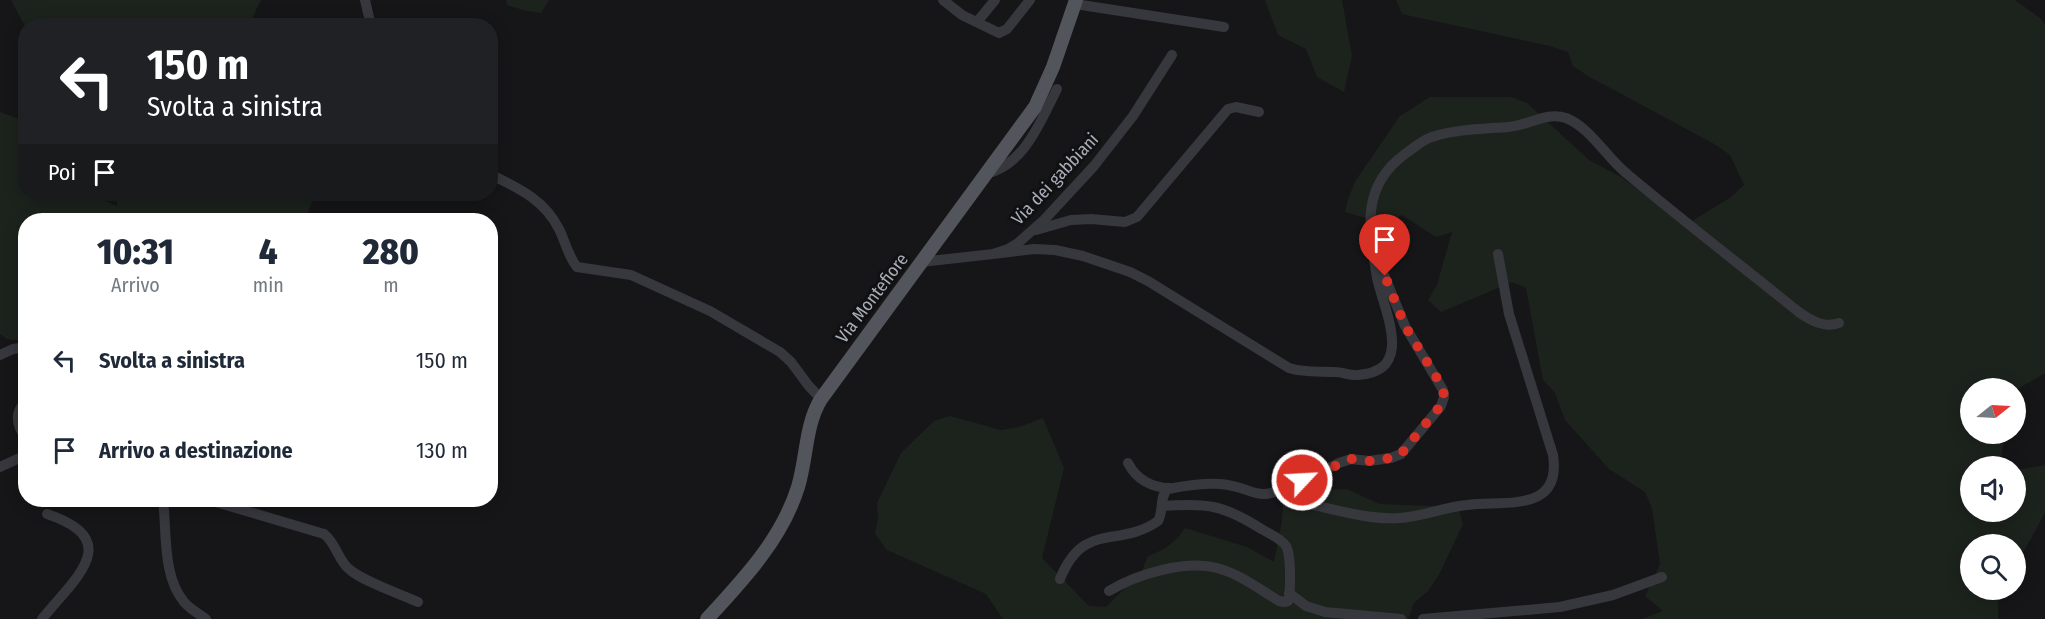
<!DOCTYPE html>
<html lang="it">
<head>
<meta charset="utf-8">
<style>
	body { margin:0; font-family:"Fira Sans Condensed",sans-serif; background:#f6f6f7; color:#1f2937; height:100vh; display:flex; flex-direction:column; font-size:22px; white-space:nowrap }
	* { box-sizing:border-box; margin:0 }
	p { font-size:20px; color:#747a83 }
	.icon { flex:none; width:33px; height:33px; fill:none; stroke:currentColor; stroke-width:2; stroke-linecap:round; stroke-linejoin:round }
	.map { position:relative; flex:1; overflow:hidden }
	.sheet { position:absolute; left:18px; top:213px; width:480px; height:294px; display:flex; flex-direction:column; background:#fff; border-radius:24px; box-shadow:0 3px 15px #0003 }
	.sheet>* { flex:none }
	.hud { position:absolute; left:18px; top:18px; width:480px; height:183px; border-radius:24px; box-shadow:0 3px 15px #0003; background:#202124; color:#fff; overflow:hidden }
	.needle { width:39px; rotate:72deg }
	.tools { position:absolute; left:1960px; top:378px; display:grid; gap:12px }
	.tools a { display:grid; place-items:center; width:66px; height:66px; border-radius:50%; background:#fff; box-shadow:0 3px 15px #0003; font-size:30px }
	.pin { position:absolute; display:grid; place-items:center; width:51px; height:51px; color:#fff; margin:-62px -26px; border-radius:50% 50% 50% 0; rotate:-45deg; box-shadow:0 0 6px #0007 }
	.pin .icon { rotate:45deg }
	.me { position:absolute; width:66px; margin:-33px; rotate:65deg; stroke-linejoin:round; filter:drop-shadow(0 0 4px #0008) }
	.turn { display:flex; align-items:center; gap:21px; height:126px; padding:0 30px; font-size:27px }
	.turn .icon { width:78px; height:78px; stroke-width:2.5 }
	.turn b { display:block; font-size:42px; line-height:51px }
	.then { display:flex; align-items:center; height:57px; padding:0 30px; background:#0003; gap:12px; font-size:22px }
	.eta { display:flex; justify-content:space-evenly; align-items:center; height:102px; text-align:center }
	.eta b { font-size:36px; font-weight:800; line-height:42px }
	ul { padding:0; list-style:none }
	li { display:flex; align-items:center; gap:18px; height:90px; padding:0 30px }
	li div { flex:1 }
	li b { display:block; font-size:22px }
	li em { font-style:normal }
	.map>svg:first-child { display:block }
	.green { fill:#1c231d }
	.lines { fill:none; stroke-linecap:round; stroke-linejoin:round }
	.minor { stroke:#37383d; stroke-width:10 }
	.major { stroke:#53555c; stroke-width:14 }
	.route { stroke:#d93025; stroke-width:10; stroke-dasharray:0 18 }
	.labels { text-anchor:middle; stroke-width:6; stroke-linejoin:round; paint-order:stroke }
	.street-label { font-size:18px; fill:#a8adb8; stroke:#111113 }
</style>
</head>
<body>
<div class="map">
<svg width="2045" height="619" viewBox="0 0 2045 619">
	<rect width="100%" height="100%" fill="#161618"/>
	<path class="green" d="M 11,0 L 261,0 L 249,25 L 25,26 Z
		M 506,0 L 549,0 L 541,13 L 523,10 L 507,5 Z
		M 1265,0 L 1342,0 L 1352,56 L 1344,92 L 1317,77 L 1306,49 L 1278,35 Z
		M 1396,0 L 2015,0 L 2040,18 L 2045,25 L 2045,373 L 2018,389 L 2016,394 L 2016,388 L 1971,388 L 1971,434 L 2005,434 L 2000,466 L 1971,466 L 1971,512 L 2016,512 L 2016,470 L 2045,465 L 2045,513 L 2016,565 L 2016,544 L 1971,544 L 1971,590 L 2002,590 L 1998,596 L 1998,619 L 1642,619 L 1663,611 L 1645,596 L 1660,564 L 1652,508 L 1645,492 L 1609,469 L 1565,420 L 1555,393 L 1543,380 L 1526,288 L 1512,282 L 1441,312 L 1428,300 L 1437,285 L 1452,232 L 1436,237 L 1402,215 L 1387,224 L 1345,212 L 1349,196 L 1356,180 L 1400,116 L 1430,97 L 1511,97 L 1527,103 L 1589,160 L 1621,177 L 1671,214 L 1689,223 L 1731,197 L 1744,185 L 1730,155 L 1716,145 L 1588,76 L 1573,66 L 1568,52 L 1550,46 L 1402,14 Z
		M 0,112 L 25,121 L 26,194 L 89,194 L 117,206 L 117,194 L 315,194 L 305,220 L 26,220 L 25,341 L 7,339 L 0,334 Z
		M 950,416 L 1001,430 L 1019,427 L 1043,418 L 1064,468 L 1042,558 L 1089,606 L 1106,607 L 1142,571 L 1148,556 C 1166,549 1174,544 1185,528 L 1247,547 L 1274,562 L 1282,521 L 1283,504 L 1293,491 L 1347,489 L 1379,504 L 1458,507 L 1463,524 L 1439,575 L 1428,591 L 1414,603 L 1408,619 L 1003,619 L 986,594 L 887,550 L 875,534 L 878,518 L 877,503 L 901,453 L 934,421 Z"/>
	<g class="lines">
		<path class="minor" d="M 365,0 L 371,26
			M 943,0 L 962,15 L 999,33 L 1007,29 L 1030,0
			M 1075,4 L 1224,27
			M 977,22 L 995,0
			M 988,173 C 1025,164 1041,120 1057,89
			M 490,174 C 518,188 544,199 559,229 C 565,241 568,256 577,267 L 631,275 L 710,311 L 780,352 L 791,362 L 808,385 L 821,399
			M 1036,230 L 1071,220 L 1091,219 L 1125,222 L 1137,217 L 1228,109 L 1236,107 L 1259,112
			M 993,254 L 1034,249 L 1055,250 L 1083,256 L 1130,272 L 1148,281 L 1289,368 C 1305,373 1319,371 1335,372 C 1343,372 1350,376 1358,375 C 1416,371 1384,311 1377,278 L 1380,274 L 1384,275 L 1405,326 L 1443,390 L 1444,397 L 1441,406 L 1401,454 L 1391,458 L 1369,461 L 1351,459 L 1339,463 L 1294,485 L 1290,491 L 1293,499 L 1304,503 C 1334,509 1368,520 1399,518 C 1422,517 1444,507 1467,505 C 1503,500 1562,514 1553,455 L 1509,314 L 1498,254
			M 921,262 L 993,254 L 1008,249 L 1018,243 L 1044,220 L 1094,166 L 1133,116 L 1172,55
			M 1377,278 C 1369,229 1360,187 1405,154 C 1414,148 1422,140 1432,137 C 1456,129 1483,129 1508,127 C 1528,126 1546,111 1566,118 C 1591,128 1606,157 1626,173 C 1683,221 1742,266 1800,313 C 1812,321 1824,328 1839,323
			M 0,355 L 13,349 L 26,347
			M 26,401 C 14,413 16,425 26,438
			M 1128,463 C 1136,479 1152,488 1170,488
			M 0,467 L 26,455
			M 163,500 C 167,532 162,575 184,602 C 190,609 199,614 206,619
			M 209,500 L 324,534 C 336,543 338,560 349,569 C 362,581 400,594 418,602
			M 1060,579 C 1084,520 1118,549 1158,521 C 1164,511 1159,496 1168,489 C 1184,486 1204,483 1220,484 C 1257,487 1253,505 1293,484
			M 1109,591 C 1137,574 1185,560 1217,568 C 1240,574 1259,589 1279,601 L 1285,602 L 1288,601 C 1291,591 1291,554 1286,546 C 1282,539 1270,534 1263,530 C 1224,505 1209,503 1163,506
			M 1289,593 L 1306,606 L 1325,612 L 1401,619
			M 42,619 C 74,579 126,540 47,514
			M 1423,619 L 1560,607 L 1613,595 L 1662,577"/>
		<path class="major" d="M 707,619 C 743,580 782,539 798,487 C 807,458 805,425 821,399 L 1035,107 L 1053,67 L 1076,0"/>
	</g>
	<g class="lines">
		<path class="route" d="M 1302,480 L 1352,459 L 1369,461 L 1391,458 L 1401,454 L 1442,404 L 1444,397 L 1443,388 L 1405,326 L 1385,276"/>
	</g>
	<g class="labels">
		<g class="street-label">
			<text transform="translate(1055 179) rotate(-47)" y="6">Via dei gabbiani</text>
			<text transform="translate(872 298) rotate(-53)" y="6">Via Montefiore</text>
		</g>
	</g>
</svg>
<div class="tools">
<a><svg class="needle" viewBox="-14 -14 28 28"><path d="M0-13l5 13h-10z" fill="#e53935"/><path d="M0 13l5-13h-10z" fill="#747a83"/></svg></a>
<a><svg class="icon" aria-label="sound" viewBox="0 0 24 24"><path d="M4 9h4l5-4v14l-5-4H4zM17 9q2 3 0 6"/></svg></a>
<a><svg class="icon" aria-label="search" viewBox="0 0 24 24"><circle cx="10" cy="10" r="6"/><path d="M15 15l6 6"/></svg></a>
</div>
<div class="pin" style="left:1385px;top:276px;background:#d93025"><svg class="icon" aria-label="arrive" viewBox="0 0 24 24"><path d="M6 21V4h12l-3 4 3 4H6"/></svg></div>
<svg class="me" style="left:1302px;top:480px" viewBox="-20 -20 40 40"><circle r="17" fill="#d93025" stroke="#fff" stroke-width="3"/><path d="M0-11L8 9 0 5-8 9z" fill="#fff"/></svg>
<div class="hud">
<div class="turn"><svg class="icon" aria-label="left" viewBox="0 0 24 24"><path d="M17 20v-9H6M10 6l-5 5 5 5"/></svg><div><b>150 m</b>Svolta a sinistra</div></div>
<div class="then">Poi<svg class="icon" aria-label="arrive" viewBox="0 0 24 24"><path d="M6 21V4h12l-3 4 3 4H6"/></svg></div>
</div>
<section class="sheet">
<div class="eta">
<div><b>10:31</b><p>Arrivo</p></div>
<div><b>4</b><p>min</p></div>
<div><b>280</b><p>m</p></div>
</div>
<ul>
<li><svg class="icon" aria-label="left" viewBox="0 0 24 24"><path d="M17 20v-9H6M10 6l-5 5 5 5"/></svg><div><b>Svolta a sinistra</b></div><em>150 m</em></li>
<li><svg class="icon" aria-label="arrive" viewBox="0 0 24 24"><path d="M6 21V4h12l-3 4 3 4H6"/></svg><div><b>Arrivo a destinazione</b></div><em>130 m</em></li>
</ul>
</section>
</div>
</body>
</html>
